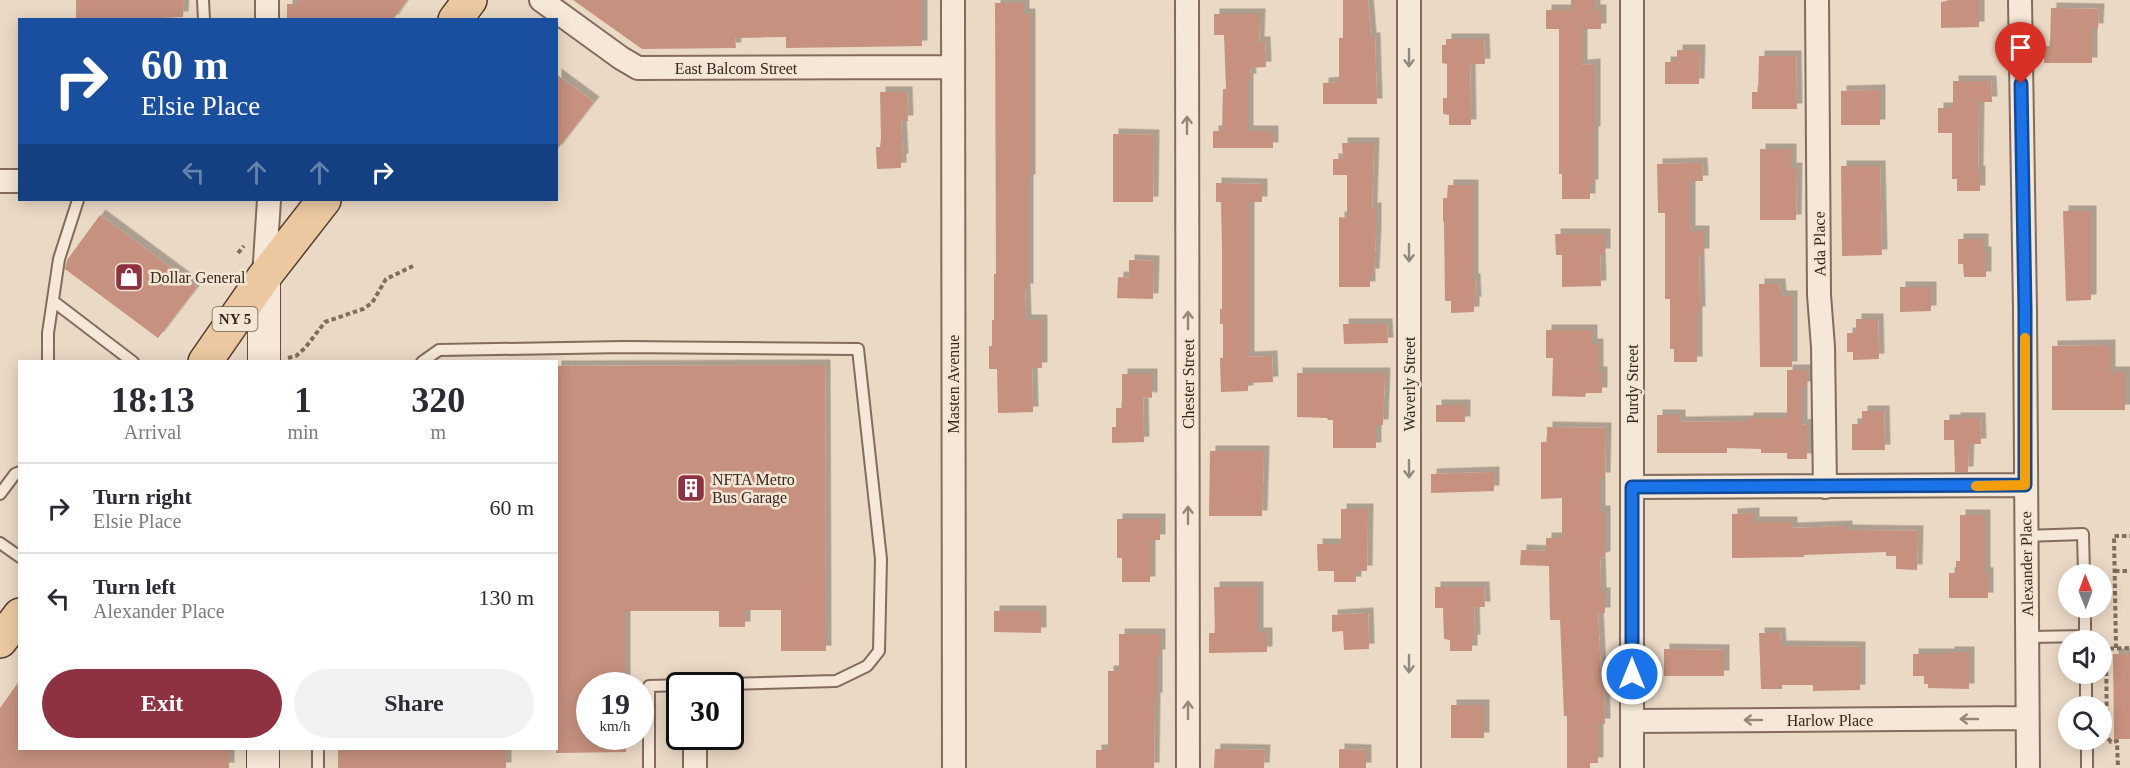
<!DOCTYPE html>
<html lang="en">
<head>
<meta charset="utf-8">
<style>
	body { margin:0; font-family:"Times New Roman",serif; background:#f2f2f3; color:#2b2b33; height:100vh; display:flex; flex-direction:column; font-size:22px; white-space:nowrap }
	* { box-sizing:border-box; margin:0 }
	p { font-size:20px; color:#7c7c81 }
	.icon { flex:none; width:33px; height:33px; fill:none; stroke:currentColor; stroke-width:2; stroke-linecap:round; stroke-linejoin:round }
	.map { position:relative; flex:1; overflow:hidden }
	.sheet { position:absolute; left:18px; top:360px; width:540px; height:390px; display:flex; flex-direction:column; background:#fff; border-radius:0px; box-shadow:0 3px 15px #0003 }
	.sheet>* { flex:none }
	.hud { position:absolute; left:18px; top:18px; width:540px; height:183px; border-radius:0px; box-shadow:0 3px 15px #0003; background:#1a4fa0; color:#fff; overflow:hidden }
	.needle { width:39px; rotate:359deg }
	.tools { position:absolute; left:2058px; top:564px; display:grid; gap:12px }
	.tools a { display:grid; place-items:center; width:54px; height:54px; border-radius:50%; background:#fff; box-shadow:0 3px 15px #0003; font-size:30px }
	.speed { position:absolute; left:576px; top:672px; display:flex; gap:12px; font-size:30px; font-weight:700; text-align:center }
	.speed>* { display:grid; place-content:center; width:78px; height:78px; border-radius:50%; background:#fff; box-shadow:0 3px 15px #0003; line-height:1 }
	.speed small { font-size:15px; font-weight:400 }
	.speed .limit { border:3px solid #111; border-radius:9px; background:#fff; color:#111 }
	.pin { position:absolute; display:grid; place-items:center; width:51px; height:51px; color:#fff; margin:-62px -26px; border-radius:50% 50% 50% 0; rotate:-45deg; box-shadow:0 0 6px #0007 }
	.pin .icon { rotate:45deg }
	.me { position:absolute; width:66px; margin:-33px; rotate:0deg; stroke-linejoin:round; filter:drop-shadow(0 0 4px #0008) }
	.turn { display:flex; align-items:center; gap:21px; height:126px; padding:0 24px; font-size:27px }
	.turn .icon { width:78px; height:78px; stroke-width:2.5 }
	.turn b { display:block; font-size:42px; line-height:51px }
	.lanes { display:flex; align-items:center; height:57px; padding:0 24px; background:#0003; justify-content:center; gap:30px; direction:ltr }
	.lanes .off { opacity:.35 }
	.eta { display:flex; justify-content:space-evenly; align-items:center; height:102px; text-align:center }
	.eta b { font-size:36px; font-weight:700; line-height:42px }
	.button { display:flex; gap:12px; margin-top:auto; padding:12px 24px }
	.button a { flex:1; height:69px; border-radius:36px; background:#8e3241; color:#fff; font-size:24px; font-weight:700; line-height:69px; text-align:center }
	.button a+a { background:#f2f2f3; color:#2b2b33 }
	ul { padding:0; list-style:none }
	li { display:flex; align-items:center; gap:18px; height:90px; padding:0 24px; border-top:2px solid #e1e1e2 }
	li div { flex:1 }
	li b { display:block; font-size:22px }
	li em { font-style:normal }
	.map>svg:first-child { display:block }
	.building { fill:#c6917e; filter:url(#shadow) }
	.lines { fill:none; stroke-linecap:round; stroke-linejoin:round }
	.lane-casing { stroke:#846b5d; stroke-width:14 }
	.street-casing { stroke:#846b5d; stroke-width:26 }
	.secondary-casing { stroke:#664d40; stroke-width:34 }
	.primary-casing { stroke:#523b30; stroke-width:36 }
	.path { stroke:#846b5d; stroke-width:4; stroke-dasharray:4.5 3; stroke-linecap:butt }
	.lane { stroke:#f6e8d8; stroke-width:10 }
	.street { stroke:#f6e8d8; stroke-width:22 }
	.secondary { stroke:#f6e8d8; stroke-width:32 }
	.primary { stroke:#ebc8a0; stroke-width:33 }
	.oneway { stroke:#96877c }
	.route-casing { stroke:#114b97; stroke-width:15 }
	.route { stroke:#1a73e8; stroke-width:10 }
	.slow { stroke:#f59e0b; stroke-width:10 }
	.labels { text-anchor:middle; stroke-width:5; stroke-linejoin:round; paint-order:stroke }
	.shield { fill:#f3e5d4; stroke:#6e5f55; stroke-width:1.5 }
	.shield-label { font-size:15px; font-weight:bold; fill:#35261f }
	.street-label { font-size:16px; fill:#35261f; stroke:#f3e5d4 }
	.poi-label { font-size:16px; fill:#35261f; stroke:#f3e5d4; text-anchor:start }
</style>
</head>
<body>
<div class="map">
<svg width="2130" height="768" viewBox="0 0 2130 768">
	<defs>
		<filter id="shadow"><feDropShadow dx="5.5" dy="-5.5" stdDeviation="0" flood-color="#0004"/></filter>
	</defs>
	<rect width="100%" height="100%" fill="#ead9c5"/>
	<path class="building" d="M 76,0 L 184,0 L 183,17 L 162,18 L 162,20 L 76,19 Z
		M 298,0 L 407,0 L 393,20 L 287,20 L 287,4 L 298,4 Z
		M 573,0 L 922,0 L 922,46 L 786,48 L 786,37 L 735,38 L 736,48 L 642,49 Z
		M 1343,0 L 1368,0 L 1371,38 L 1375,38 L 1377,104 L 1323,104 L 1323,83 L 1339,82 L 1339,38 L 1343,38 Z
		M 1571,0 L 1595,0 L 1595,10 L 1601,10 L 1601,29 L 1582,29 L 1582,65 L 1595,64 L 1595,132 L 1593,132 L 1593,185 L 1590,185 L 1590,199 L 1562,199 L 1562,174 L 1559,174 L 1559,29 L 1546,29 L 1546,10 L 1571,10 Z
		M 1952,0 L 1979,0 L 1979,27 L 1941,28 L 1941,2 Z
		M 995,3 L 1024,3 L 1024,14 L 1030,14 L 1030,180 L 1028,180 L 1028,289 L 1025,289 L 1026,320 L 1042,320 L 1042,368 L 1032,368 L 1033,412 L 998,413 L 997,369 L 989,369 L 989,346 L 992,346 L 992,320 L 994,320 L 994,274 L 996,274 Z
		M 2051,8 L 2099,9 L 2098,29 L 2092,29 L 2092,63 L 2044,63 L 2044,46 L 2050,46 Z
		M 1214,14 L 1260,14 L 1259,42 L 1265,42 L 1266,67 L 1250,68 L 1251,79 L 1248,79 L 1248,131 L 1273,131 L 1273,148 L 1213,148 L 1213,131 L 1222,131 L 1223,89 L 1226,89 L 1224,35 L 1214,35 Z
		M 1446,39 L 1484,39 L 1485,64 L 1470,64 L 1471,125 L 1449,125 L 1449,115 L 1443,114 L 1443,98 L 1447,98 L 1447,64 L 1442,63 L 1442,45 L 1446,45 Z
		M 1677,50 L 1700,50 L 1699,84 L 1665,84 L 1665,62 L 1677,62 Z
		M 1759,56 L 1796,56 L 1797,109 L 1752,109 L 1752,92 L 1758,92 Z
		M 556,74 L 594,102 L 556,151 Z
		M 1953,81 L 1991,81 L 1992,102 L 1979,102 L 1978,171 L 1980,171 L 1980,191 L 1957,191 L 1957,179 L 1952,179 L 1952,133 L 1938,133 L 1938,108 L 1953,108 Z
		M 1880,90 L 1880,125 L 1841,125 L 1841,91 Z
		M 880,92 L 907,92 L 908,121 L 901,121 L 903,159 L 901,159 L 901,168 L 877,169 L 876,147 L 880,147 L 881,138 Z
		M 1113,134 L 1154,135 L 1153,202 L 1113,202 Z
		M 1342,143 L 1374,143 L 1372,208 L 1376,208 L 1376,231 L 1374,274 L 1370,274 L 1370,287 L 1339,287 L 1339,217 L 1347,218 L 1347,175 L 1333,175 L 1333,159 L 1343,159 Z
		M 1760,149 L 1791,149 L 1791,168 L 1797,168 L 1796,220 L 1760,220 Z
		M 1702,163 L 1703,181 L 1690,181 L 1690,231 L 1704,231 L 1704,254 L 1699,254 L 1700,312 L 1697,312 L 1697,362 L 1674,362 L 1674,349 L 1670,349 L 1670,299 L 1665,299 L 1665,213 L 1658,213 L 1657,164 Z
		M 1841,166 L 1880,166 L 1882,255 L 1842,256 Z
		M 1216,183 L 1262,184 L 1262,202 L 1249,202 L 1249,357 L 1272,356 L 1273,382 L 1248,383 L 1248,391 L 1221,392 L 1220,358 L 1223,358 L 1223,324 L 1220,324 L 1220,309 L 1222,309 L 1222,246 L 1221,202 L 1216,202 Z
		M 1448,185 L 1473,185 L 1473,279 L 1475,279 L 1476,302 L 1474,302 L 1474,312 L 1451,313 L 1451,301 L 1445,301 L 1444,222 L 1443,222 L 1443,198 L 1447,198 Z
		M 2063,211 L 2091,211 L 2091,300 L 2066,301 Z
		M 100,215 L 197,287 L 158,338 L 65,269 L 67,260 Z
		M 1555,234 L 1605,234 L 1605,254 L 1600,254 L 1601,286 L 1562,287 L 1562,255 L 1556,255 Z
		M 1958,239 L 1983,239 L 1983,252 L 1986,252 L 1986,277 L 1964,277 L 1963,264 L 1958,264 Z
		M 1129,260 L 1154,261 L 1153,299 L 1117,298 L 1118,277 L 1129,278 Z
		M 1759,284 L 1780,284 L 1781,296 L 1792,296 L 1792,367 L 1760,367 Z
		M 1900,287 L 1931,287 L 1931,311 L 1900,312 Z
		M 1856,319 L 1878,319 L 1879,359 L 1853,360 L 1853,352 L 1847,352 L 1847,333 L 1856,333 Z
		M 1343,324 L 1387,324 L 1388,343 L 1344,344 Z
		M 1546,330 L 1592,330 L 1592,344 L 1598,344 L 1598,372 L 1602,372 L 1602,393 L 1586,393 L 1585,397 L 1552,396 L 1553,358 L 1546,358 Z
		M 2110,345 L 2110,372 L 2125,372 L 2125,410 L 2052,410 L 2052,346 Z
		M 825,365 L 826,651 L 781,651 L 781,610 L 745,610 L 745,627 L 719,627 L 719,611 L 625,611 L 625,686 L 590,686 L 590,736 L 626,736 L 626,752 L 556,753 L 556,366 Z
		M 1787,370 L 1807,370 L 1807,387 L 1802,387 L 1802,425 L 1807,424 L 1807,459 L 1787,459 L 1787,453 L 1761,453 L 1761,449 L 1727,448 L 1727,453 L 1657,453 L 1657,415 L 1680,415 L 1680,422 L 1748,421 L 1748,418 L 1787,418 Z
		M 1297,373 L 1385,373 L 1383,425 L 1376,425 L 1376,448 L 1333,448 L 1333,420 L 1328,420 L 1327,418 L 1297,417 Z
		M 1122,374 L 1152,374 L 1152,398 L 1143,397 L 1144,442 L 1112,443 L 1112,427 L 1116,427 L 1116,408 L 1122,408 Z
		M 1436,405 L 1465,405 L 1465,422 L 1436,422 Z
		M 1862,411 L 1884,411 L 1885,450 L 1852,450 L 1852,424 L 1862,424 Z
		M 1955,418 L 1980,418 L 1981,444 L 1969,444 L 1968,472 L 1955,472 L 1954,440 L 1944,440 L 1944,420 L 1955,420 Z
		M 1547,427 L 1606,428 L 1605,478 L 1600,478 L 1600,511 L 1605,511 L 1605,557 L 1600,558 L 1601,593 L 1605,593 L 1605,613 L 1598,613 L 1601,675 L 1604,675 L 1605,724 L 1598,724 L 1598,763 L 1590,763 L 1590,768 L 1567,768 L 1567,716 L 1564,716 L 1560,620 L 1550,620 L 1549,566 L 1520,565 L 1521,550 L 1546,551 L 1546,538 L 1562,538 L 1562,498 L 1541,499 L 1541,442 L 1547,442 Z
		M 1210,451 L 1264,451 L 1262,516 L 1209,516 Z
		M 1494,472 L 1494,491 L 1431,493 L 1431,474 Z
		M 1341,509 L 1368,509 L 1367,571 L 1356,571 L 1356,582 L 1334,582 L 1334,571 L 1318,571 L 1317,544 L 1341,544 Z
		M 1754,513 L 1754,522 L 1792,522 L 1792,528 L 1847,526 L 1847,530 L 1918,531 L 1917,570 L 1896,569 L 1896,556 L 1886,556 L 1886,552 L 1804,555 L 1804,557 L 1732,558 L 1732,514 Z
		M 1960,515 L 1985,515 L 1985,573 L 1988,573 L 1988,598 L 1949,598 L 1949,573 L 1956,573 L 1956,561 L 1960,561 Z
		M 1117,519 L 1160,519 L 1160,540 L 1150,540 L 1150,582 L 1122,582 L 1122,558 L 1117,558 Z
		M 1214,587 L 1258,587 L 1258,633 L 1267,633 L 1267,652 L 1209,653 L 1209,633 L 1215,633 Z
		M 1435,587 L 1484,587 L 1485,607 L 1474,607 L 1475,640 L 1472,640 L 1472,651 L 1450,651 L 1450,640 L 1444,639 L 1443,608 L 1435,608 Z
		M 994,611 L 1041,611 L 1041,633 L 994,632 Z
		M 1368,613 L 1369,649 L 1344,650 L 1343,631 L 1332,632 L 1332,615 Z
		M 1759,633 L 1780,633 L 1781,646 L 1860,647 L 1860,690 L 1813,691 L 1813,685 L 1782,685 L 1782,689 L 1761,689 Z
		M 1119,634 L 1160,634 L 1160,655 L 1157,655 L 1157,698 L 1155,698 L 1154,768 L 1096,768 L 1096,750 L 1108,750 L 1108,671 L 1119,671 Z
		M 1664,649 L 1724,650 L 1724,676 L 1664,676 Z
		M 1949,652 L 1969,652 L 1969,689 L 1928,688 L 1928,684 L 1924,684 L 1924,676 L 1913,676 L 1913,654 L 1949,654 Z
		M 2113,654 L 2130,654 L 2130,739 L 2114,739 Z
		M 20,680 L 20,748 L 229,748 L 229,768 L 0,768 L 0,708 Z
		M 1451,705 L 1484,705 L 1484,738 L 1451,738 Z
		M 338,748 L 506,748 L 506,768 L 338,768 Z
		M 1215,749 L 1265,750 L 1264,768 L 1214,768 Z
		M 1339,749 L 1366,750 L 1366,768 L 1339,768 Z"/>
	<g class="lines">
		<g class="lane-casing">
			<path id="lane" d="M 203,0 L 204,20
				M 53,301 L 133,362
				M 48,362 L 48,333 L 59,259 L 78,200
				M 422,362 L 439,350 L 624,347 L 858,349 L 881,559 L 879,651 L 867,666 L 836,681 L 649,686 L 649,768
				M 0,494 L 15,474 L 20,472
				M 2025,536 L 2083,534 L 2084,574
				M 0,543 L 20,557
				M 2085,608 L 2085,636
				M 2026,637 L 2085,636 L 2085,640
				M 2086,674 L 2086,706
				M 2087,740 L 2087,768
				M 318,748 L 318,768"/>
		</g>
		<g class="street-casing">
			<path id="street" d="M 267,0 L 267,20
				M 541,0 L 621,58 L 638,68 L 953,67
				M 953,0 L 954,768
				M 1187,0 L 1188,768
				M 1632,0 L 1632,768
				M 1817,0 L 1819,295 L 1823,347 L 1825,487
				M 2020,0 L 2025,310 L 2028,768
				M 0,181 L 20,181
				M 264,277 L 269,200
				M 1632,487 L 2025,485
				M 1632,721 L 2027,718
				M 695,736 L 695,768
				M 1409,768 L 1409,0"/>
		</g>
		<g class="secondary-casing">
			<path id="secondary" d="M 264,362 L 264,277
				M 263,768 L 263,748"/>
		</g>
		<g class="primary-casing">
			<path id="primary" d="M 455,20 L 470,0
				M 205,362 L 264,277 L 324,200
				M 0,641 L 20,615"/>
		</g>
		<path class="path" d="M 237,200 L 237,201
			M 238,253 L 244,246
			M 288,358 L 296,356 L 305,348 L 325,322 L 363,309 L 372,303 L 386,279 L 413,266
			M 2115,571 L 2130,571
			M 2116,648 L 2114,536 L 2130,536
			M 2102,649 L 2130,648
			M 2106,649 L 2107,737 L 2111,742 L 2117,741 L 2118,768"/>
		<use href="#lane" class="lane"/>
		<use href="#street" class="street"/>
		<use href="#secondary" class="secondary"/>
		<use href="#primary" class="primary"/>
	</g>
	<defs><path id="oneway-shaft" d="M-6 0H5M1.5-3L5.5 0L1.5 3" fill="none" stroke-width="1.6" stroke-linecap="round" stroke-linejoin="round" transform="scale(1.5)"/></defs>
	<g class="oneway">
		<use href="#oneway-shaft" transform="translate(1409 58) rotate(90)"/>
		<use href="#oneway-shaft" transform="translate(1187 125) rotate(-90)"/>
		<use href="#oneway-shaft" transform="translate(1409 253) rotate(90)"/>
		<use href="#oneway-shaft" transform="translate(1188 320) rotate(-90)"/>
		<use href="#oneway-shaft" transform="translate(1409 469) rotate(90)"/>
		<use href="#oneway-shaft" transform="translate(1188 515) rotate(-90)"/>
		<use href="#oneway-shaft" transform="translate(1409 664) rotate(90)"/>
		<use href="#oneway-shaft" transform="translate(1188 710) rotate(-90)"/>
		<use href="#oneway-shaft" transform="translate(1969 719) rotate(180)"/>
		<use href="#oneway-shaft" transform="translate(1753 720) rotate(180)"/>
	</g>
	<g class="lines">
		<g class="route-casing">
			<path id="route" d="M 1632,674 L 1632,487 L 2025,485 L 2025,310 L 2021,84"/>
		</g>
		<use href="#route" class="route"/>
		<path class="slow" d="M 1976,486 L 2025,485 L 2025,338"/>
	</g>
	<defs>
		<g id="shop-square" transform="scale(1.5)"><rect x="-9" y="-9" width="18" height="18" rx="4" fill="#8e3241" stroke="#f3e5d4"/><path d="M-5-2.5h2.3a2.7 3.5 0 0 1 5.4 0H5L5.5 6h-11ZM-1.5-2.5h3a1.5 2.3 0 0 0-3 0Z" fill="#fff"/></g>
		<g id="building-square" transform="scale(1.5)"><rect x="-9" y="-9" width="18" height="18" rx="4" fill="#8e3241" stroke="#f3e5d4"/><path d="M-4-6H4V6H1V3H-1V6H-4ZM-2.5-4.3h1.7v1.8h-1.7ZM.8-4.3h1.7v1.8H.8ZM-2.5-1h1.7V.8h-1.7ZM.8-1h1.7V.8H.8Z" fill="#fff"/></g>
	</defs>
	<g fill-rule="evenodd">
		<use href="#shop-square" x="129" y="277"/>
		<use href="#building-square" x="691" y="488"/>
	</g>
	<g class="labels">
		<rect class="shield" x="212.5" y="307" width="45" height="24" rx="4.5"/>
		<g class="shield-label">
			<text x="235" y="324">NY 5</text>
		</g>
		<g class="street-label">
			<text x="736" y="74">East Balcom Street</text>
			<text transform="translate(1819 244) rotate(-91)" y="6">Ada Place</text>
			<text transform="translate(953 384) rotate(-90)" y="6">Masten Avenue</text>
			<text transform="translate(1188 384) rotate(-90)" y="6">Chester Street</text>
			<text transform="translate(1409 384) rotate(-90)" y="6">Waverly Street</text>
			<text transform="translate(1632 384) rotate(-90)" y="6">Purdy Street</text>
			<text transform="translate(2026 564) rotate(-91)" y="6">Alexander Place</text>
			<text x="1830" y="726">Harlow Place</text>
		</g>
		<g class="poi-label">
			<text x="150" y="283">Dollar General</text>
			<text x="712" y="485">NFTA Metro<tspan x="712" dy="18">Bus Garage</tspan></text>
		</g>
	</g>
</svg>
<div class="tools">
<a><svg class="needle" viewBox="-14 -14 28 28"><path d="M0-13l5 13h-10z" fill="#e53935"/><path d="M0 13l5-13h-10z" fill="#7c7c81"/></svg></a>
<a><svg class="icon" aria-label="sound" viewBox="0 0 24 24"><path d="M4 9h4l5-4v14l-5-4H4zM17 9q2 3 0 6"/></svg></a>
<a><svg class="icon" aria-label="search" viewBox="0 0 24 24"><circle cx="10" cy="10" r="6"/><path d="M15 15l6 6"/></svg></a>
</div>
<div class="speed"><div>19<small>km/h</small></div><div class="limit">30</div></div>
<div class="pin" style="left:2021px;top:84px;background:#d93025"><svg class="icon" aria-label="arrive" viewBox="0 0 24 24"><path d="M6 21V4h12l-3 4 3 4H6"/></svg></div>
<svg class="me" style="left:1632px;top:674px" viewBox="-20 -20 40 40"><circle r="17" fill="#1a73e8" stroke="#fff" stroke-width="3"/><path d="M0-11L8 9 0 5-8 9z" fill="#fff"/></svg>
<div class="hud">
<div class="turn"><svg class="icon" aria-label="right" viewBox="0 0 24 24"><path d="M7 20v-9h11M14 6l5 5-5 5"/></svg><div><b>60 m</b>Elsie Place</div></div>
<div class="lanes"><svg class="icon off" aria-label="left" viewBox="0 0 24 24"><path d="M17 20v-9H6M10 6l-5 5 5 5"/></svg><svg class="icon off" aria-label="ahead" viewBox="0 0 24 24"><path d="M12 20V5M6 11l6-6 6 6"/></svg><svg class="icon off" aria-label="ahead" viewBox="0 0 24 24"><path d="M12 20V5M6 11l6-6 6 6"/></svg><svg class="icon" aria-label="right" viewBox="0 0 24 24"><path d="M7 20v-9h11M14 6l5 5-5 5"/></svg></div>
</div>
<section class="sheet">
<div class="eta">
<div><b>18:13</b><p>Arrival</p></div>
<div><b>1</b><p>min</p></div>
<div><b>320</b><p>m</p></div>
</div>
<ul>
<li><svg class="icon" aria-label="right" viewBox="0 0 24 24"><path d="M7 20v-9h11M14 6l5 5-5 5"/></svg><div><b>Turn right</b><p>Elsie Place</p></div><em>60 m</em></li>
<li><svg class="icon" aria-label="left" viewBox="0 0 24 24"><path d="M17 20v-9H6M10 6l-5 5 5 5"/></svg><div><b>Turn left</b><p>Alexander Place</p></div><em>130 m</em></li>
</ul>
<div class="button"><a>Exit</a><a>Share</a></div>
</section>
</div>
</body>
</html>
